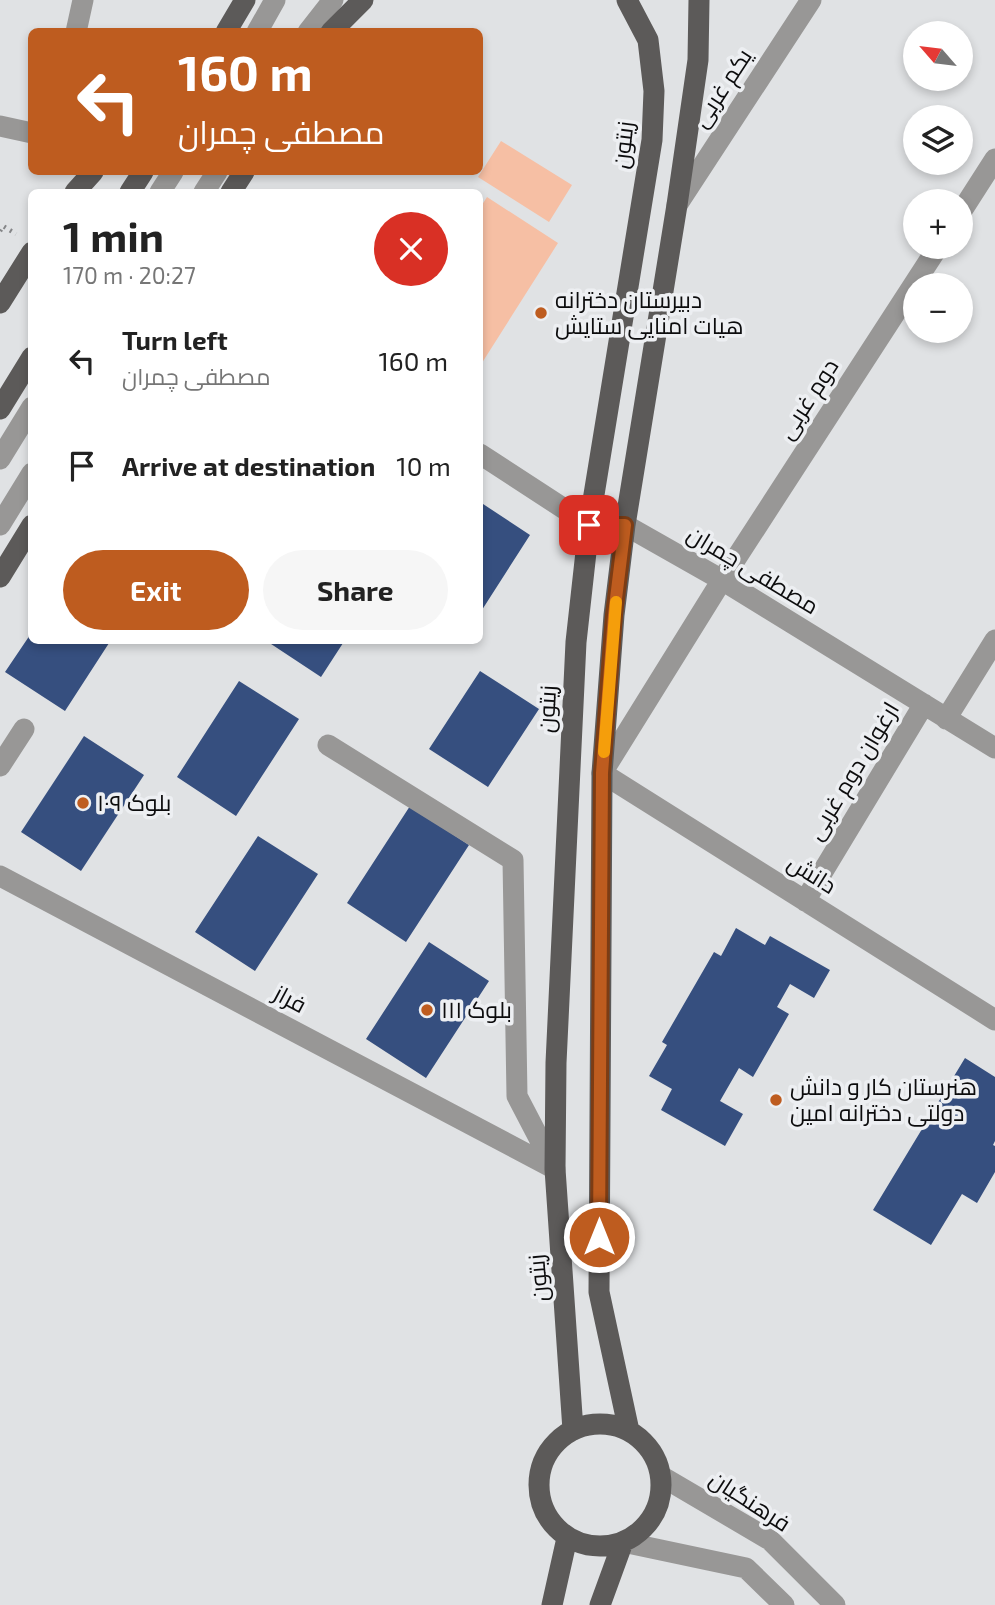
<!DOCTYPE html>
<html lang="en">
<head>
<meta charset="utf-8">
<style>
	body { margin:0; font-family:"Exo 2",Cairo,sans-serif; background:#f6f6f6; color:#222; height:100vh; display:flex; flex-direction:column; font-size:26px; white-space:nowrap }
	* { box-sizing:border-box; margin:0 }
	p { font-size:23px; color:#767676 }
	.icon { flex:none; width:38px; height:38px; fill:none; stroke:currentColor; stroke-width:2; stroke-linecap:round; stroke-linejoin:round }
	.map { position:relative; flex:1; overflow:hidden }
	.panel { position:absolute; left:28px; top:189px; width:455px; height:455px; display:flex; flex-direction:column; background:#fff; border-radius:10px; box-shadow:0 4px 10px #0003 }
	.panel>* { flex:none }
	.top-card { position:absolute; left:28px; top:28px; width:455px; height:147px; border-radius:10px; box-shadow:0 4px 10px #0003; background:#be5c1f; color:#fff; overflow:hidden }
	.needle { width:46px; rotate:298deg }
	.controls { position:absolute; left:903px; top:21px; display:grid; gap:14px }
	.controls a { display:grid; place-items:center; width:70px; height:70px; border-radius:50%; background:#fff; box-shadow:0 4px 10px #0003; font-size:35px }
	.pin { position:absolute; display:grid; place-items:center; width:60px; height:60px; color:#fff; margin:-30px; border-radius:14px; box-shadow:0 4px 10px #0006 }
	.me { position:absolute; width:77px; margin:-38px; rotate:0deg; stroke-linejoin:round; filter:drop-shadow(0 0 5px #0008) }
	.turn { display:flex; align-items:center; gap:24px; height:147px; padding:0 35px; font-size:32px }
	.turn .icon { width:91px; height:91px; stroke-width:2.5 }
	.turn b { display:block; font-size:49px; line-height:60px }
	.round { display:grid; place-items:center; flex:none; width:74px; height:74px; border-radius:37px; background:#f6f6f6 }
	.summary { display:flex; align-items:center; justify-content:space-between; height:119px; padding:0 35px }
	h1 { font-size:42px; font-weight:700; line-height:52px }
	.action { display:flex; gap:14px; margin-top:auto; padding:14px 35px }
	.action a { flex:1; height:80px; border-radius:42px; background:#be5c1f; color:#fff; font-size:28px; font-weight:700; line-height:80px; text-align:center }
	.action a+a { background:#f6f6f6; color:#222 }
	ul { padding:0; list-style:none }
	li { display:flex; align-items:center; gap:21px; height:105px; padding:0 35px }
	li div { flex:1 }
	li b { display:block; font-size:26px }
	li em { font-style:normal }
	.map>svg:first-child { display:block }
	.green { fill:#f6bfa4 }
	.building { fill:#364f7f }
	.lines { fill:none; stroke-linecap:round; stroke-linejoin:round }
	.path { stroke:#858688; stroke-width:4.5; stroke-dasharray:2 5; stroke-linecap:butt }
	.minor { stroke:#989796; stroke-width:21 }
	.major { stroke:#5c5a59; stroke-width:21 }
	.route-casing { stroke:#7c3c14; stroke-width:18 }
	.route { stroke:#be5c1f; stroke-width:12 }
	.slow { stroke:#f59e0b; stroke-width:12 }
	.poi-dot { fill:#be5c1f; stroke:#edeff2; stroke-width:2.5 }
	.labels { text-anchor:middle; stroke-width:7; stroke-linejoin:round; paint-order:stroke }
	.street-label { font-size:23px; fill:#0c0c0d; stroke:#edeff2 }
	.poi-label { font-size:23px; fill:#0c0c0d; stroke:#edeff2; text-anchor:start }
</style>
</head>
<body>
<div class="map">
<svg width="995" height="1605" viewBox="0 0 995 1605">
	<rect width="100%" height="100%" fill="#e0e2e4"/>
	<path class="green" d="M 501,141 L 572,185 L 549,222 L 478,177 Z
		M 487,197 L 558,243 L 480,366 L 480,208 Z"/>
	<path class="building" d="M 480,502 L 530,535 L 480,613 Z
		M 32,632 L 32,640 L 111,640 L 65,711 L 5,672 Z
		M 265,640 L 345,640 L 321,677 Z
		M 480,671 L 539,709 L 488,787 L 429,749 Z
		M 239,681 L 299,719 L 236,816 L 177,777 Z
		M 84,736 L 144,775 L 81,871 L 21,832 Z
		M 410,806 L 469,845 L 406,942 L 347,903 Z
		M 258,836 L 318,874 L 255,971 L 195,932 Z
		M 736,928 L 765,945 L 770,936 L 830,970 L 814,998 L 790,984 L 777,1007 L 789,1014 L 753,1077 L 739,1068 L 720,1101 L 743,1114 L 725,1146 L 661,1110 L 672,1089 L 649,1076 L 667,1045 L 662,1042 L 714,952 L 721,956 Z
		M 429,942 L 489,981 L 426,1078 L 366,1039 Z
		M 965,1058 L 995,1077 L 995,1141 L 993,1145 L 995,1146 L 995,1172 L 977,1203 L 962,1194 L 931,1245 L 873,1210 Z"/>
	<g class="lines">
		<path class="path" d="M 0,231 L 3,226 L 16,234"/>
		<path class="minor" d="M 76,32 L 83,0
			M 257,32 L 275,0
			M 308,32 L 333,0
			M 0,126 L 32,133
			M 160,192 L 173,172
			M 204,192 L 217,172
			M 677,205 L 811,0
			M 961,212 L 995,159
			M 938,247 L 722,580 L 602,773 L 995,1020
			M 480,454 L 589,525 L 625,525 L 722,580 L 995,748
			M 0,459 L 32,407
			M 0,525 L 32,473
			M 946,719 L 995,640
			M 328,745 L 513,860 L 517,1096 L 555,1169
			M 0,766 L 24,729
			M 0,876 L 555,1169
			M 805,901 L 924,704
			M 661,1476 L 770,1540 L 835,1605
			M 623,1542 L 746,1568 L 784,1605"/>
		<path class="major" d="M 226,32 L 245,0
			M 331,32 L 363,0
			M 75,192 L 93,172
			M 130,192 L 143,172
			M 231,192 L 244,172
			M 0,303 L 32,252
			M 0,409 L 32,357
			M 0,577 L 32,525
			M539 1485a61 61 0 1 1 122 0a61 61 0 1 1-122 0Z
			M 573,1430 L 555,1169 L 556,1063 L 576,642 L 589,525 L 652,140 L 654,91 L 648,40 L 627,0
			M 629,1431 L 599,1292 L 602,773 L 614,615 L 625,525 L 677,205 L 698,60 L 699,0
			M 552,1605 L 567,1538
			M 600,1605 L 623,1542"/>
	</g>
	<g class="lines">
		<g class="route-casing">
			<path id="route" d="M 589,525 L 625,525 L 614,615 L 602,773 L 599,1237"/>
		</g>
		<use href="#route" class="route"/>
		<path class="slow" d="M 604,752 L 616,602"/>
	</g>
	<g class="poi-dot">
		<circle cx="541" cy="313" r="7"/>
		<circle cx="83" cy="803" r="7"/>
		<circle cx="427" cy="1010" r="7"/>
		<circle cx="776" cy="1100" r="7"/>
	</g>
	<g class="labels">
		<g class="street-label">
			<text transform="translate(722 88) rotate(-57)" y="8">یکم غربی</text>
			<text transform="translate(623 145) rotate(-83)" y="8">زیتون</text>
			<text transform="translate(808 399) rotate(-57)" y="8">دوم غربی</text>
			<text transform="translate(753 570) rotate(31)" y="8">مصطفی چمران</text>
			<text transform="translate(547 709) rotate(-87)" y="8">زیتون</text>
			<text transform="translate(853 771) rotate(-59)" y="8">ارغوان دوم غربی</text>
			<text transform="translate(812 874) rotate(32)" y="8">دانش</text>
			<text transform="translate(290 999) rotate(28)" y="8">فراز</text>
			<text transform="translate(538 1278) rotate(-95)" y="8">زیتون</text>
			<text transform="translate(750 1501) rotate(33)" y="8">فرهنگیان</text>
		</g>
		<g class="poi-label">
			<text x="555" y="308">دبیرستان دخترانه<tspan x="555" dy="26">هیات امنایی ستایش</tspan></text>
			<text x="97" y="811">بلوک ۱۰۹</text>
			<text x="441" y="1018">بلوک ۱۱۱</text>
			<text x="790" y="1095">هنرستان کار و دانش<tspan x="790" dy="26">دولتی دخترانه امین</tspan></text>
		</g>
	</g>
</svg>
<div class="controls">
<a><svg class="needle" viewBox="-14 -14 28 28"><path d="M0-13l5 13h-10z" fill="#e53935"/><path d="M0 13l5-13h-10z" fill="#767676"/></svg></a>
<a><svg class="icon" aria-label="layers" viewBox="0 0 24 24"><path d="M12 4l9 5-9 5-9-5zM3 14l9 5 9-5"/></svg></a>
<a>+</a>
<a>−</a>
</div>
<div class="pin" style="left:589px;top:525px;background:#d93025"><svg class="icon" aria-label="arrive" viewBox="0 0 24 24"><path d="M6 21V4h12l-3 4 3 4H6"/></svg></div>
<svg class="me" style="left:599px;top:1237px" viewBox="-20 -20 40 40"><circle r="17" fill="#be5c1f" stroke="#fff" stroke-width="3"/><path d="M0-11L8 9 0 5-8 9z" fill="#fff"/></svg>
<div class="top-card">
<div class="turn"><svg class="icon" aria-label="left" viewBox="0 0 24 24"><path d="M17 20v-9H6M10 6l-5 5 5 5"/></svg><div><b>160 m</b>مصطفی چمران</div></div>
</div>
<section class="panel">
<div class="summary"><div><h1>1 min</h1><p>170 m · 20:27</p></div><a class="round" style="background:#d93025;color:#fff"><svg class="icon" aria-label="close" viewBox="0 0 24 24"><path d="M6 6l12 12M18 6L6 18"/></svg></a></div>
<ul>
<li><svg class="icon" aria-label="left" viewBox="0 0 24 24"><path d="M17 20v-9H6M10 6l-5 5 5 5"/></svg><div><b>Turn left</b><p>مصطفی چمران</p></div><em>160 m</em></li>
<li><svg class="icon" aria-label="arrive" viewBox="0 0 24 24"><path d="M6 21V4h12l-3 4 3 4H6"/></svg><div><b>Arrive at destination</b></div><em>10 m</em></li>
</ul>
<div class="action"><a>Exit</a><a>Share</a></div>
</section>
</div>
</body>
</html>
